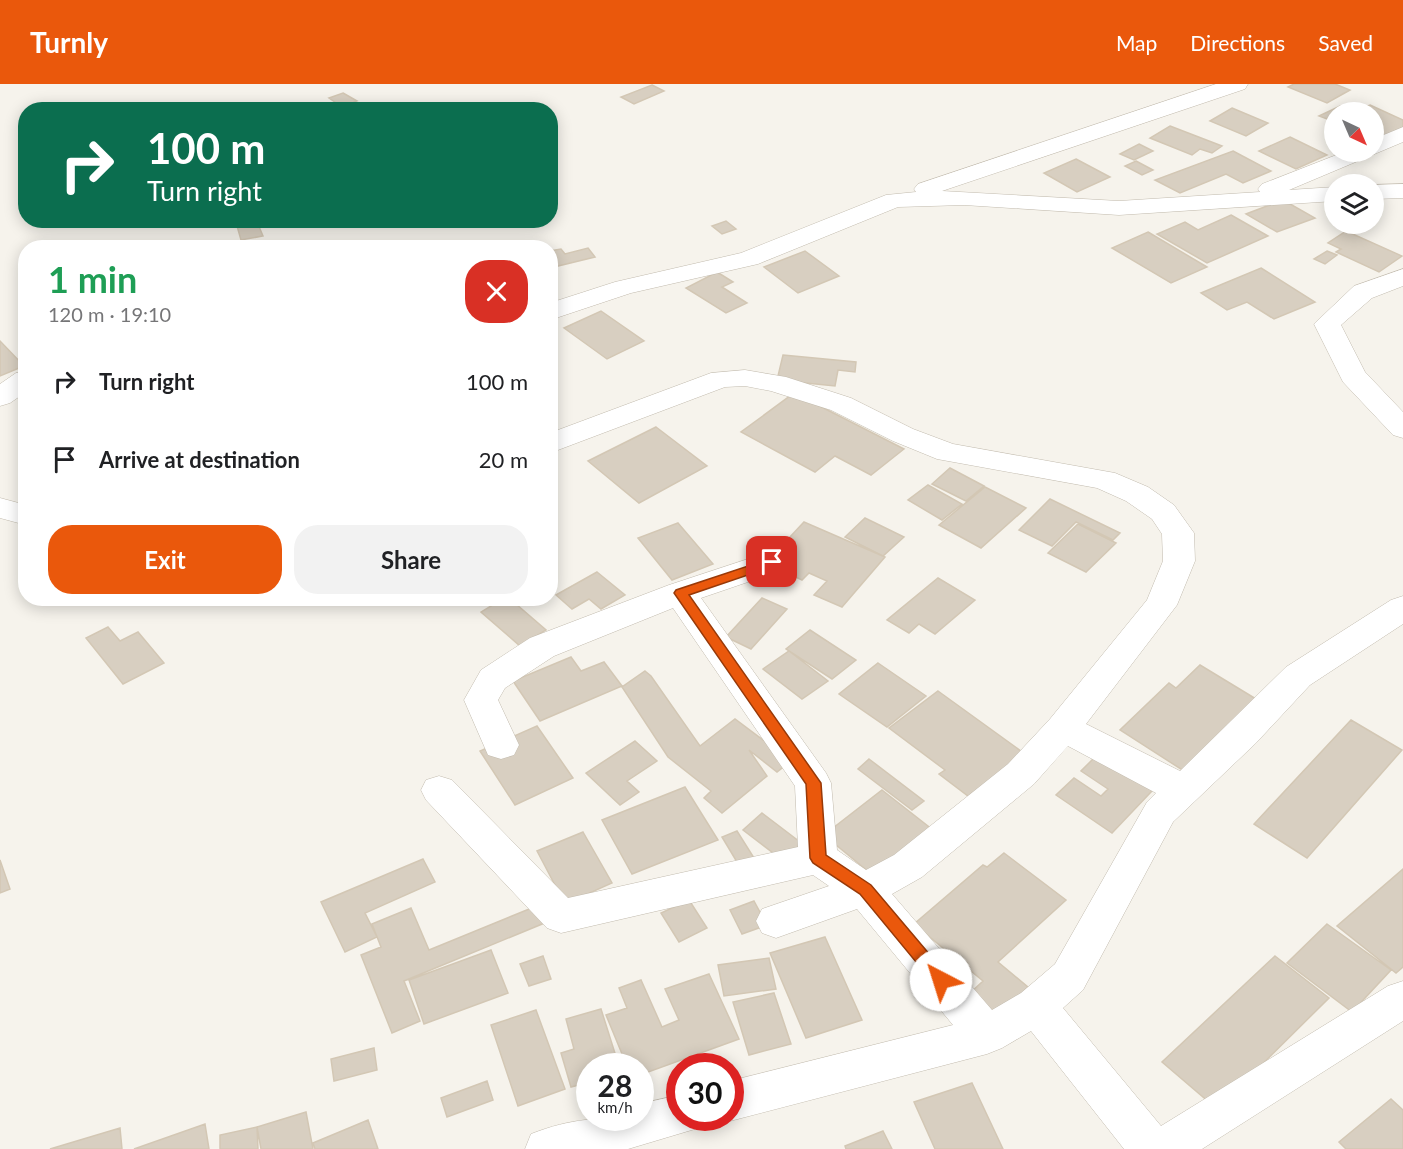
<!DOCTYPE html>
<html lang="en">
<head>
<meta charset="utf-8">
<style>
	body { margin:0; font-family:Lato,sans-serif; background:#f2f2f2; color:#202124; height:100vh; display:flex; flex-direction:column; font-size:22px; white-space:nowrap }
	* { box-sizing:border-box; margin:0 }
	p { font-size:20px; color:#757577 }
	.icon { flex:none; width:33px; height:33px; fill:none; stroke:currentColor; stroke-width:2; stroke-linecap:round; stroke-linejoin:round }
	.map { position:relative; flex:1; overflow:hidden }
	.sheet { position:absolute; left:18px; top:156px; width:540px; height:366px; display:flex; flex-direction:column; background:#fff; border-radius:24px; box-shadow:0 3px 15px #0003 }
	.sheet>* { flex:none }
	.banner { position:absolute; left:18px; top:18px; width:540px; height:126px; border-radius:24px; box-shadow:0 3px 15px #0003; background:#0b6e4f; color:#fff; overflow:hidden }
	.needle { width:39px; rotate:136deg }
	.buttons { position:absolute; left:1324px; top:18px; display:grid; gap:12px }
	.buttons a { display:grid; place-items:center; width:60px; height:60px; border-radius:50%; background:#fff; box-shadow:0 3px 15px #0003; font-size:30px }
	.speed { position:absolute; left:576px; top:969px; display:flex; gap:12px; font-size:30px; font-weight:700; text-align:center }
	.speed>* { display:grid; place-content:center; width:78px; height:78px; border-radius:50%; background:#fff; box-shadow:0 3px 15px #0003; line-height:1 }
	.speed small { font-size:15px; font-weight:400 }
	.speed .limit { border:9px solid #d22; background:#fff; color:#111 }
	.pin { position:absolute; display:grid; place-items:center; width:51px; height:51px; color:#fff; margin:-26px; border-radius:12px; box-shadow:0 3px 9px #0006 }
	.me { position:absolute; width:66px; margin:-33px; rotate:320deg; stroke-linejoin:round; filter:drop-shadow(0 0 4px #0008) }
	.turn { display:flex; align-items:center; gap:21px; height:126px; padding:0 30px; font-size:27px }
	.turn .icon { width:78px; height:78px; stroke-width:2.5 }
	.turn b { display:block; font-size:42px; line-height:51px }
	.round { display:grid; place-items:center; flex:none; width:63px; height:63px; border-radius:24px; background:#f2f2f2 }
	.overview { display:flex; align-items:center; justify-content:space-between; height:102px; padding:0 30px }
	h1 { font-size:36px; font-weight:700; line-height:45px; color:#1e9e55 }
	.primary-button { display:flex; gap:12px; margin-top:auto; padding:12px 30px }
	.primary-button a { flex:1; height:69px; border-radius:24px; background:#ea580c; color:#fff; font-size:24px; font-weight:700; line-height:69px; text-align:center }
	.primary-button a+a { background:#f2f2f2; color:#202124 }
	ul { padding:0; list-style:none }
	li { display:flex; align-items:center; gap:18px; height:78px; padding:0 30px }
	li div { flex:1 }
	li b { display:block; font-size:22px }
	li em { font-style:normal }
	header { display:flex; align-items:center; gap:36px; box-sizing:border-box; height:84px; padding:0 30px; background:#ea580c; color:#fff }
	header strong { font-size:28px }
	nav { display:flex; gap:33px; margin-inline-start:auto; font-size:21px }
	.map>svg:first-child { display:block }
	.building { fill:#d8cfc1; stroke:#d3c7b4; stroke-width:1.5 }
	.lines { fill:none; stroke-linecap:round; stroke-linejoin:round }
	.minor-casing { stroke:#c2bbae; stroke-width:1 }
	.minor { fill:#fff; fill-rule:evenodd }
	.route { fill:#ea580c; stroke:#983908; stroke-width:1.5 }
</style>
</head>
<body>
<header>
<strong>Turnly</strong>
<nav><a>Map</a><a>Directions</a><a>Saved</a></nav>
</header>
<div class="map">
<svg width="1403" height="1065" viewBox="0 0 1403 1065">
	<rect width="100%" height="100%" fill="#f6f3ec"/>
	<path class="building" d="M 1294,0 L 1335,0 L 1350,6 L 1327,19 L 1288,3 Z
		M 652,1 L 664,7 L 634,20 L 621,13 Z
		M 343,9 L 357,17 L 342,23 L 329,14 Z
		M 1370,21 L 1403,36 L 1403,46 L 1384,55 L 1374,50 L 1374,28 L 1353,28 Z
		M 1340,22 L 1347,25 L 1335,28 L 1335,31 L 1327,35 L 1319,32 Z
		M 1232,24 L 1268,39 L 1246,52 L 1210,37 Z
		M 1170,42 L 1222,62 L 1212,69 L 1200,65 L 1192,71 L 1150,54 Z
		M 1290,53 L 1327,71 L 1296,85 L 1259,67 Z
		M 1139,60 L 1153,67 L 1134,76 L 1120,70 Z
		M 1233,67 L 1271,87 L 1243,99 L 1226,90 L 1180,109 L 1155,96 Z
		M 1076,75 L 1110,93 L 1077,108 L 1044,89 Z
		M 1136,77 L 1153,86 L 1142,91 L 1125,82 Z
		M 1283,116 L 1315,134 L 1277,148 L 1246,130 Z
		M 1231,131 L 1268,152 L 1207,179 L 1157,150 L 1185,138 L 1198,146 Z
		M 726,137 L 736,145 L 722,150 L 712,142 Z
		M 257,138 L 263,152 L 241,156 L 237,142 Z
		M 1346,147 L 1402,172 L 1379,188 L 1336,168 L 1341,165 L 1328,159 Z
		M 1148,148 L 1207,183 L 1171,199 L 1112,164 Z
		M 275,157 L 274,164 L 252,164 L 254,158 Z
		M 588,164 L 595,173 L 550,184 L 550,167 L 561,165 L 565,170 Z
		M 805,167 L 839,192 L 798,209 L 764,183 Z
		M 1327,167 L 1337,171 L 1325,180 L 1314,175 Z
		M 1261,184 L 1315,218 L 1274,235 L 1247,218 L 1227,226 L 1201,209 Z
		M 717,188 L 733,198 L 722,203 L 747,219 L 726,229 L 686,204 Z
		M 601,227 L 644,257 L 607,275 L 564,244 Z
		M 0,257 L 24,282 L 0,292 Z
		M 783,271 L 856,278 L 855,288 L 838,286 L 835,302 L 777,296 Z
		M 794,309 L 904,365 L 871,391 L 835,372 L 815,388 L 741,348 Z
		M 656,343 L 707,382 L 639,419 L 588,377 Z
		M 950,384 L 984,402 L 966,417 L 932,400 Z
		M 928,401 L 962,420 L 942,436 L 908,416 Z
		M 985,403 L 1026,424 L 981,464 L 939,441 Z
		M 1050,415 L 1120,449 L 1113,456 L 1076,438 L 1052,462 L 1019,446 Z
		M 865,434 L 904,453 L 883,472 L 845,453 Z
		M 804,438 L 885,473 L 842,523 L 814,511 L 827,497 L 809,489 L 802,496 L 781,486 L 791,476 L 775,469 Z
		M 678,439 L 713,480 L 672,496 L 638,454 Z
		M 1078,440 L 1116,459 L 1086,488 L 1048,469 Z
		M 597,488 L 625,511 L 601,525 L 589,515 L 572,525 L 556,511 Z
		M 938,494 L 975,516 L 935,550 L 919,540 L 909,549 L 887,536 Z
		M 504,514 L 509,514 L 546,546 L 520,562 L 481,528 Z
		M 762,514 L 787,525 L 751,565 L 726,553 Z
		M 108,543 L 120,557 L 138,548 L 164,579 L 123,600 L 86,554 Z
		M 810,546 L 856,576 L 832,595 L 786,565 Z
		M 789,567 L 828,597 L 802,615 L 763,585 Z
		M 571,573 L 581,587 L 604,578 L 622,602 L 540,637 L 513,597 Z
		M 878,579 L 926,612 L 887,643 L 839,610 Z
		M 1200,581 L 1256,615 L 1184,687 L 1120,646 L 1169,599 L 1176,604 Z
		M 645,587 L 651,592 L 700,662 L 735,635 L 791,677 L 777,688 L 749,666 L 767,692 L 722,729 L 704,714 L 711,707 L 668,673 L 622,603 Z
		M 938,607 L 1025,670 L 968,712 L 939,690 L 945,686 L 889,644 Z
		M 1351,636 L 1402,666 L 1307,774 L 1254,740 Z
		M 537,642 L 573,694 L 515,721 L 480,667 Z
		M 635,657 L 657,677 L 627,697 L 639,708 L 620,721 L 586,689 Z
		M 1098,670 L 1153,706 L 1112,749 L 1056,711 L 1074,694 L 1101,712 L 1108,705 L 1081,687 Z
		M 869,675 L 924,717 L 912,726 L 858,685 Z
		M 685,703 L 718,756 L 632,790 L 602,736 Z
		M 882,706 L 933,746 L 875,793 L 824,751 Z
		M 762,729 L 804,761 L 785,778 L 743,746 Z
		M 737,747 L 756,777 L 740,783 L 722,753 Z
		M 583,748 L 612,799 L 565,820 L 537,767 Z
		M 1004,769 L 1066,816 L 998,878 L 1028,903 L 994,935 L 967,912 L 983,897 L 914,840 L 983,781 L 987,783 Z
		M 423,775 L 435,798 L 365,829 L 377,853 L 345,868 L 321,818 Z
		M 0,776 L 10,805 L 0,809 Z
		M 1403,785 L 1403,883 L 1396,889 L 1337,842 Z
		M 689,816 L 707,844 L 679,858 L 661,829 Z
		M 754,817 L 767,841 L 742,850 L 730,826 Z
		M 539,821 L 547,838 L 404,897 L 420,937 L 392,949 L 361,871 L 381,863 L 372,840 L 411,824 L 429,866 Z
		M 1327,840 L 1391,886 L 1352,928 L 1287,879 Z
		M 825,853 L 862,936 L 806,954 L 770,869 Z
		M 491,866 L 508,909 L 424,940 L 409,896 Z
		M 543,872 L 551,895 L 529,902 L 520,880 Z
		M 1275,872 L 1329,914 L 1217,1025 L 1162,978 Z
		M 769,874 L 776,905 L 724,912 L 718,881 Z
		M 709,890 L 739,955 L 640,991 L 640,982 L 627,982 L 606,931 L 627,924 L 619,904 L 641,896 L 662,943 L 679,936 L 665,905 Z
		M 774,909 L 791,960 L 749,971 L 733,918 Z
		M 601,925 L 619,982 L 590,982 L 590,998 L 571,1003 L 561,969 L 574,965 L 566,935 Z
		M 536,926 L 565,1005 L 518,1022 L 491,941 Z
		M 374,964 L 377,986 L 334,997 L 331,975 Z
		M 487,997 L 493,1016 L 447,1033 L 441,1014 Z
		M 972,999 L 1003,1065 L 935,1065 L 914,1018 Z
		M 1391,1015 L 1403,1026 L 1403,1065 L 1346,1065 L 1339,1058 Z
		M 306,1028 L 313,1065 L 261,1065 L 257,1043 Z
		M 368,1036 L 378,1065 L 315,1065 L 313,1059 Z
		M 205,1040 L 209,1065 L 134,1065 Z
		M 257,1043 L 258,1065 L 220,1065 L 220,1051 Z
		M 120,1044 L 122,1065 L 50,1065 Z
		M 883,1047 L 892,1065 L 846,1065 L 845,1062 Z"/>
	<g class="lines">
		<g class="minor-casing">
			<path id="minor" d="M 1216,0 L 1248,0 L 1245,5 L 942,107 L 1119,117 L 1260,108 L 1258,105 L 1262,100 L 1344,68 L 1374,68 L 1374,55 L 1403,43 L 1403,58 L 1289,106 L 1335,103 L 1335,117 L 1119,131 L 964,121 L 898,123 L 758,180 L 631,209 L 550,236 L 550,219 L 615,198 L 741,169 L 886,111 L 916,108 L 914,105 L 918,100 Z
				M 1403,100 L 1403,114 L 1374,115 L 1374,101 Z
				M 1403,185 L 1403,202 L 1372,214 L 1341,241 L 1365,288 L 1403,328 L 1403,354 L 1393,351 L 1343,298 L 1314,240 L 1354,202 Z
				M 745,286 L 786,293 L 851,314 L 913,345 L 953,360 L 1115,389 L 1148,403 L 1174,421 L 1194,449 L 1195,477 L 1177,521 L 1086,640 L 1180,687 L 1286,583 L 1391,516 L 1403,512 L 1403,540 L 1310,601 L 1256,659 L 1173,738 L 1083,906 L 1063,924 L 1161,1042 L 1388,902 L 1403,897 L 1403,937 L 1202,1065 L 1124,1065 L 1031,947 L 1002,964 L 987,970 L 730,1037 L 720,1034 L 730,1034 L 730,997 L 953,941 L 857,825 L 776,854 L 762,849 L 756,837 L 762,825 L 829,802 L 813,791 L 561,849 L 547,844 L 426,716 L 421,706 L 426,696 L 439,692 L 452,696 L 568,814 L 798,763 L 795,702 L 673,524 L 554,572 L 505,604 L 498,616 L 519,661 L 514,671 L 501,675 L 488,671 L 464,616 L 481,586 L 530,554 L 669,501 L 772,467 L 783,470 L 788,478 L 783,486 L 701,514 L 826,689 L 831,699 L 837,766 L 866,786 L 894,771 L 1008,680 L 1050,635 L 1147,516 L 1163,477 L 1162,450 L 1152,435 L 1126,417 L 1097,404 L 937,375 L 893,357 L 831,326 L 771,307 L 745,302 L 725,303 L 550,369 L 550,349 L 711,289 ZM 1068,662 L 1156,709 L 1147,718 L 1055,880 L 1021,909 L 992,926 L 892,810 L 922,793 L 1034,700 Z
				M 26,287 L 26,308 L 10,319 L 0,322 L 0,300 L 16,289 Z
				M 0,414 L 26,421 L 26,441 L 0,434 Z
				M 680,1011 L 680,1034 L 701,1034 L 695,1045 L 628,1065 L 525,1065 L 531,1050 C 572,1034 598,1034 640,1034 L 640,1020 Z"/>
		</g>
		<use href="#minor" class="minor"/>
	</g>
	<path class="route" d="M 772,474 L 779,478 L 777,481 L 689,511 L 821,699 L 826,771 L 871,801 L 947,891 L 950,896 L 947,901 L 941,904 L 935,901 L 860,810 L 813,779 L 810,774 L 806,700 L 674,509 L 676,506 Z"/>
</svg>
<div class="buttons">
<a><svg class="needle" viewBox="-14 -14 28 28"><path d="M0-13l5 13h-10z" fill="#e53935"/><path d="M0 13l5-13h-10z" fill="#757577"/></svg></a>
<a><svg class="icon" aria-label="layers" viewBox="0 0 24 24"><path d="M12 4l9 5-9 5-9-5zM3 14l9 5 9-5"/></svg></a>
</div>
<div class="speed"><div>28<small>km/h</small></div><div class="limit">30</div></div>
<div class="pin" style="left:772px;top:478px;background:#d93025"><svg class="icon" aria-label="arrive" viewBox="0 0 24 24"><path d="M6 21V4h12l-3 4 3 4H6"/></svg></div>
<svg class="me" style="left:941px;top:896px" viewBox="-20 -20 40 40"><circle r="19" fill="#fff"/><path d="M0-13L10 11 0 6-10 11z" fill="#ea580c"/></svg>
<div class="banner">
<div class="turn"><svg class="icon" aria-label="right" viewBox="0 0 24 24"><path d="M7 20v-9h11M14 6l5 5-5 5"/></svg><div><b>100 m</b>Turn right</div></div>
</div>
<section class="sheet">
<div class="overview"><div><h1>1 min</h1><p>120 m · 19:10</p></div><a class="round" style="background:#d93025;color:#fff"><svg class="icon" aria-label="close" viewBox="0 0 24 24"><path d="M6 6l12 12M18 6L6 18"/></svg></a></div>
<ul>
<li><svg class="icon" aria-label="right" viewBox="0 0 24 24"><path d="M7 20v-9h11M14 6l5 5-5 5"/></svg><div><b>Turn right</b></div><em>100 m</em></li>
<li><svg class="icon" aria-label="arrive" viewBox="0 0 24 24"><path d="M6 21V4h12l-3 4 3 4H6"/></svg><div><b>Arrive at destination</b></div><em>20 m</em></li>
</ul>
<div class="primary-button"><a>Exit</a><a>Share</a></div>
</section>
</div>
</body>
</html>
